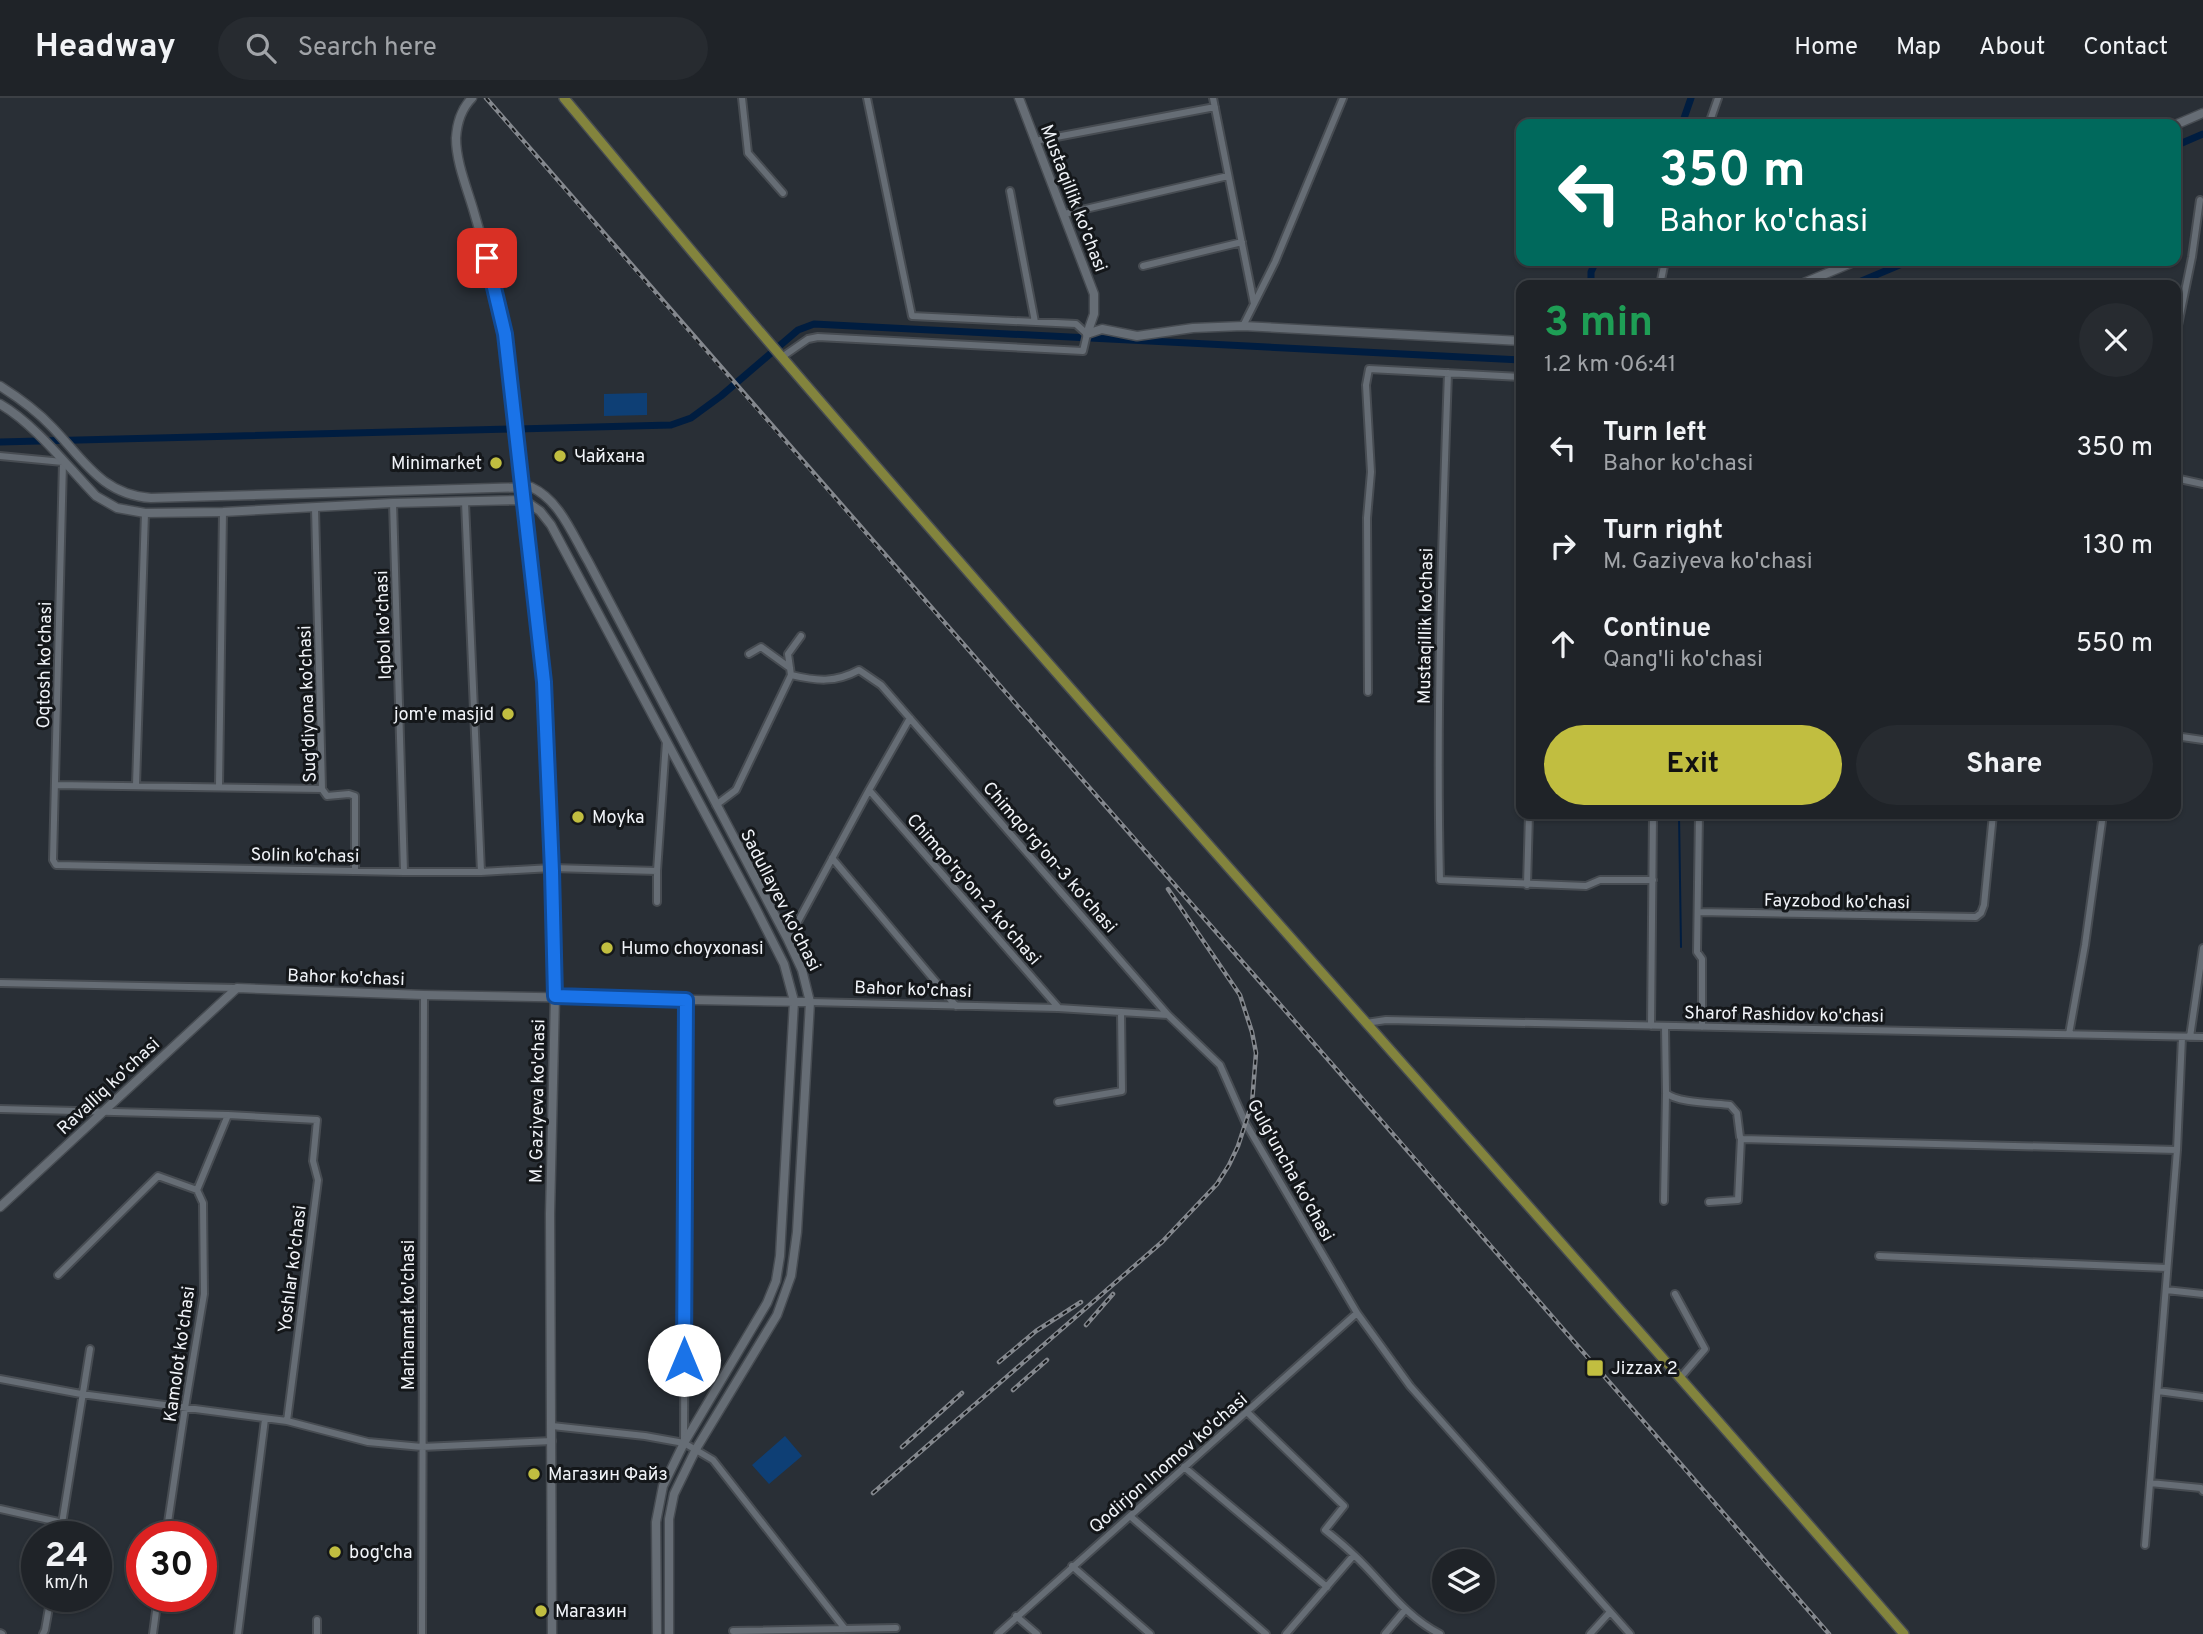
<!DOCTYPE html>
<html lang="en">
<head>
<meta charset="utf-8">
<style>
	body { margin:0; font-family:Overpass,sans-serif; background:#272b30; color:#f1f3f6; height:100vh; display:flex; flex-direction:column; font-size:26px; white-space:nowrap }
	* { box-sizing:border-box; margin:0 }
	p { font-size:23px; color:#a1a4a8 }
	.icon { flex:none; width:38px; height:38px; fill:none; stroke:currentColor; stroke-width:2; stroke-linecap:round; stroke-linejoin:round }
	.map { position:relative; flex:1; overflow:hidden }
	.drawer { position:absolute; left:1516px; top:182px; width:665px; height:539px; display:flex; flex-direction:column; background:#1f2328; border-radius:14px; box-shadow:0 2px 5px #0004,0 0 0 2px #3c4045 }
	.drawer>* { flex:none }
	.banner { position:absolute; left:1516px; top:21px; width:665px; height:147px; border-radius:14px; box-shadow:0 2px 5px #0004,0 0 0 2px #3c4045; background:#00695c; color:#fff; overflow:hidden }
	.buttons { position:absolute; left:1432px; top:1451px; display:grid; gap:14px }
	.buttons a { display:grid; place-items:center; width:63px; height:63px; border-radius:50%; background:#1f2328; box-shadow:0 2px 5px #0004,0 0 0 2px #3c4045; font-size:35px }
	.speed { position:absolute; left:21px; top:1423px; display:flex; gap:14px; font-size:35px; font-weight:700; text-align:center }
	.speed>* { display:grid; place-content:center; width:91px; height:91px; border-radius:50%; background:#1f2328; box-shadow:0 2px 5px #0004,0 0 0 2px #3c4045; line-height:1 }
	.speed small { font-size:18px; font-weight:400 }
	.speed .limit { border:10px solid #d22; background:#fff; color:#111 }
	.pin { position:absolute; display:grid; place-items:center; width:60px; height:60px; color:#fff; margin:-30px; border-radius:14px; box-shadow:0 4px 10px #0006 }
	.me { position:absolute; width:77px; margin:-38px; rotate:0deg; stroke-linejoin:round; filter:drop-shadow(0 0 5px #0008) }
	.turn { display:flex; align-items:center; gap:24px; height:147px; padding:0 28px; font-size:32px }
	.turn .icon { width:91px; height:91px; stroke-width:2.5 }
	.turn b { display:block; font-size:49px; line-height:60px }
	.round { display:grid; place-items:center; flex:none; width:74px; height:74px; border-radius:37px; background:#272b30 }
	.headline { display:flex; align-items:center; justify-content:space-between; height:119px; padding:0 28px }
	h1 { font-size:42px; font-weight:700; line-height:52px; color:#1e9e55 }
	.button { display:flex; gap:14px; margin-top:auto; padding:14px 28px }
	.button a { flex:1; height:80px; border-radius:42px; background:#c1be40; color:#111; font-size:28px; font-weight:700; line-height:80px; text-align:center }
	.button a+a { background:#272b30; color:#f1f3f6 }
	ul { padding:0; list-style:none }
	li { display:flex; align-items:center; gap:21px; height:98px; padding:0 28px }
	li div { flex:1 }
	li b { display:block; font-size:26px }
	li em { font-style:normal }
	header { display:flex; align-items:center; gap:42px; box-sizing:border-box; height:98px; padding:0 35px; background:#1f2328; border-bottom:2px solid #3c4045 }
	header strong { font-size:33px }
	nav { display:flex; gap:38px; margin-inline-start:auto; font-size:24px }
	.search { width:490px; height:63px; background:#272b30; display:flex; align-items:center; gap:18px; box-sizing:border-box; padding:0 24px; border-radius:38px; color:#a1a4a8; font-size:26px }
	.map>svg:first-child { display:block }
	.grass { fill:#0e3f75 }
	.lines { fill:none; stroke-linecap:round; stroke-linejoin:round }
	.stream { stroke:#001d40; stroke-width:2 }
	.canal { stroke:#001d40; stroke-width:7 }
	.street-casing { stroke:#474c52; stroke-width:10 }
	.secondary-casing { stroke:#474c52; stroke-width:11 }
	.primary-casing { stroke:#474c52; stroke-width:12 }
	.street { stroke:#666d75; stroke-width:6 }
	.secondary { stroke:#666d75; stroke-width:8 }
	.primary { stroke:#83843d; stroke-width:9 }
	.rail-casing { stroke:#84888e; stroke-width:4.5 }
	.rail { stroke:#14171a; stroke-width:2; stroke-dasharray:5; stroke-linecap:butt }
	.route-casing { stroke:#114b97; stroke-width:18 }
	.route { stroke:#1a73e8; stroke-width:12 }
	.poi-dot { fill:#c1be40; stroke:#14171a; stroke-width:2.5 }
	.labels { text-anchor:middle; stroke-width:6; stroke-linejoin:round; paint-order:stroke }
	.street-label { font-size:18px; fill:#f0f3f8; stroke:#14171a }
	.poi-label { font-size:18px; fill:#f0f3f8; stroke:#14171a; text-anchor:start }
</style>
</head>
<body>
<header>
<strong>Headway</strong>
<div class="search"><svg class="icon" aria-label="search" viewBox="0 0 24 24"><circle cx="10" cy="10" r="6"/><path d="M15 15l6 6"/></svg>Search here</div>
<nav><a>Home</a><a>Map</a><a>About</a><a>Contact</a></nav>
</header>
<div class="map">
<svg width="2203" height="1536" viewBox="0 0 2203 1536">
	<rect width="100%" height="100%" fill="#292f36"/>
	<path class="grass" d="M 647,295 L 647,317 L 604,318 L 604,296 Z
		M 785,1338 L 802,1358 L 769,1386 L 752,1367 Z"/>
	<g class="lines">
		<path class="stream" d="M 1679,716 L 1681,849"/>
		<path class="canal" d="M 1682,26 L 1691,0
			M 2175,48 L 2203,36
			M 1591,187 L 1591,174 L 1596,163
			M 1852,187 L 1909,163
			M 0,344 L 671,327 L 691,320 L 721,298 L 798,232 L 814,226 L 1521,262"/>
		<g class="street-casing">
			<path id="street" d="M 742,0 L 748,55 L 783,95
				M 1213,0 L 1254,206
				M 1709,26 L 1718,0
				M 1035,43 L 1215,9
				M 1010,93 L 1035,224
				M 1064,116 L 1228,78
				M 1143,168 L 1242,144
				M 1660,187 L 1665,163
				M 1243,228 L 1275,164 L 1343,0
				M 2175,242 L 2192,159 L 2200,102
				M 782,259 L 808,241 L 818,239 L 1083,253 L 1087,236 L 1076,226 L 912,218 L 867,0
				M 1448,275 C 1442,444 1436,613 1440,782 L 1586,788 L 1600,782 L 1653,782
				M 0,358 L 63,364 L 53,762 L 56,767 L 404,774 L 481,774 L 552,770 L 657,773 L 666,644
				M 2175,380 L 2203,386
				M 465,404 L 481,774
				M 393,405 L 404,774
				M 315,410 L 322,691 L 327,698 L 349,696 L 355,698 L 355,772
				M 749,556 L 761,549 L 790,570
				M 791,577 C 817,583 835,585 859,572 L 881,587 L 1168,917 L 1220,967 L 1246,1026 L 1357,1215 L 1410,1288 L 1630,1536
				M 1368,594 L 1367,420 L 1371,374 L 1366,287 L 1369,271 L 1521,279
				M 2175,638 L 2203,642
				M 55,687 L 322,691
				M 136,687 L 145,415
				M 219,688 L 223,414
				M 869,692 L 1058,909
				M 716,707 L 736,692 L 791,577 L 788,556 L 801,538
				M 1699,716 L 1697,854 L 1702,861 L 1702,929
				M 832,760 L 956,908
				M 1527,787 L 1529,716
				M 657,804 L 657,773
				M 1698,814 L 1976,819 L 1981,815 L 1984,807 L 1993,716
				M 788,842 L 869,692 L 910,620
				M 0,885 L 237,890
				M 810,904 L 1058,910 L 1168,917
				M 1366,925 L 1386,922 L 2203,939
				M 1651,928 L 1653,716
				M 1665,928 L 1666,995 C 1677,1005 1714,1005 1730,1007 L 1737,1015 L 1740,1039 L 1742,1041 L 2177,1052
				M 2069,936 L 2085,847 L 2103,716
				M 2190,939 L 2203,850
				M 1058,1004 L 1122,993 L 1121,914
				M 0,1011 L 228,1017 L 317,1022 L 313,1063 L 318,1082 L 287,1323
				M 197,1092 L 228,1017
				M 1664,1103 L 1666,996
				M 1709,1104 L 1738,1102 L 1741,1040
				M 1879,1158 L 2167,1170
				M 58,1177 L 158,1078 L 197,1092 L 203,1105 L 204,1196 L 185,1310 L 166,1438
				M 2166,1192 L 2203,1196
				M 1675,1196 L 1705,1251 L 1680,1280
				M 0,1281 L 81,1296 L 287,1323 L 368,1344 L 422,1349 L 552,1343
				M 2158,1293 L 2203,1299
				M 1247,1314 L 1344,1408 L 1325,1432 C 1335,1440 1345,1448 1354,1457 C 1383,1484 1404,1518 1440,1536
				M 552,1328 L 645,1338 L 684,1345 L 713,1362 L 845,1531
				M 684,1345 L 686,902
				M 1184,1369 L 1327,1489
				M 2150,1385 L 2201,1390 L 2203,1393
				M 0,1411 L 63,1425
				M 1130,1418 L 1266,1536
				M 60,1438 L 90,1251
				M 2145,1447 L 2177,1052 L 2182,939
				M 1072,1468 L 1150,1536
				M 1016,1518 L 1037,1536
				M 317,1522 L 317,1536
				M 733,1533 L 896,1530
				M 0,1535 L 2,1536
				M 43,1536 L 45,1532 L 51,1498
				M 153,1536 L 158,1498
				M 238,1536 L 265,1321
				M 422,1536 L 424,897
				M 998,1536 L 1357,1215
				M 1286,1536 L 1354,1457
				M 1385,1536 L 1405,1512
				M 1590,1536 L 1610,1514"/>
		</g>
		<g class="secondary-casing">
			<path id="secondary" d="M 472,0 C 461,11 457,24 456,40 C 456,64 467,90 474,114 C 486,154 496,195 505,236 L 544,584 L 552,773 L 555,898 L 550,1116 L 552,1536
				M 1019,0 L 1094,196 L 1094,216 L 1087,236
				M 2175,27 L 2203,15
				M 1799,187 L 1856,163
				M 1087,236 L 1102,231 L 1137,238 L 1193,230 L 1243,228 L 1521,243
				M 0,288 C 19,300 36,312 52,329 C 83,361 102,397 151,400 L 531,389 C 560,402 573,438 588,463 L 788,842 L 802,872 L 810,904 L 797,1134 L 791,1178 L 777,1217 L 696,1351 L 674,1396 L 669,1421 L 669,1536
				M 0,306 C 35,326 67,368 96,398 L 117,410 L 145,415 L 223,414 L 393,405 L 524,402 L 540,413 L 551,427 L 754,807 L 784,866 L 794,903 L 780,1158 L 776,1183 L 767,1205 L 684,1345 L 663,1388 L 656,1424 L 657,1536
				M 0,1109 L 237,890 L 424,897 L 810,904"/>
		</g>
		<g class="primary-casing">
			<path id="primary" d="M 564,0 C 632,81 699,163 768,243 C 1142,678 1528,1102 1904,1536"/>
		</g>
		<use href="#street" class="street"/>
		<use href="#secondary" class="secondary"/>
		<use href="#primary" class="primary"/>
		<g class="rail-casing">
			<path id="rail" d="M 486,0 C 752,308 1022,612 1290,918 C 1470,1123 1649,1331 1829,1536
				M 1086,1227 L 1113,1196
				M 999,1264 L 1036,1233 L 1081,1204
				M 1013,1292 L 1047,1262
				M 902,1349 L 962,1295
				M 873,1395 L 1162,1144 L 1217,1086 L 1229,1067 L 1238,1048 L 1252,1005 L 1256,955 L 1252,934 L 1240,897 L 1168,791"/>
		</g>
		<use href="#rail" class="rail"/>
	</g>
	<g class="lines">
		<g class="route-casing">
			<path id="route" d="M 487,160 L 505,236 L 544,584 L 552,773 L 555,898 L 686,902 L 684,1262"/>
		</g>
		<use href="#route" class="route"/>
	</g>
	<g class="poi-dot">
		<circle cx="560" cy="358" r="7"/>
		<circle cx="496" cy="365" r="7"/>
		<circle cx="508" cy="616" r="7"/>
		<circle cx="578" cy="719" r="7"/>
		<circle cx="607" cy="850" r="7"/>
		<rect x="1586" y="1261" width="18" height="18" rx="3.5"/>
		<circle cx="534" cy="1376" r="7"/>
		<circle cx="335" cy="1454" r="7"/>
		<circle cx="541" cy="1513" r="7"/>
	</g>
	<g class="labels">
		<g class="street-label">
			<text transform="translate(1074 100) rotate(69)" y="6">Mustaqillik ko'chasi</text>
			<text transform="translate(383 527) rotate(-92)" y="6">Iqbol ko'chasi</text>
			<text transform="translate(1425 528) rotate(-89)" y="6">Mustaqillik ko'chasi</text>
			<text transform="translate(44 567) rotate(-89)" y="6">Oqtosh ko'chasi</text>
			<text transform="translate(307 606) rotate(-92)" y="6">Sug'diyona ko'chasi</text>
			<text transform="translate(305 757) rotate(1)" y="6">Solin ko'chasi</text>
			<text transform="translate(1050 759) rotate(49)" y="6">Chimqo'rg'on-3 ko'chasi</text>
			<text transform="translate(974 791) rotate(49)" y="6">Chimqo'rg'on-2 ko'chasi</text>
			<text transform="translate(781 802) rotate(63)" y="6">Sadullayev ko'chasi</text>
			<text transform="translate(1837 803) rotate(1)" y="6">Fayzobod ko'chasi</text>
			<text transform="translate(346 879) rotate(2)" y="6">Bahor ko'chasi</text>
			<text transform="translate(913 891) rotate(2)" y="6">Bahor ko'chasi</text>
			<text transform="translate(1784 916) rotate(1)" y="6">Sharof Rashidov ko'chasi</text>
			<text transform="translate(108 988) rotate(-43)" y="6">Ravalliq ko'chasi</text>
			<text transform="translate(537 1003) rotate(-89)" y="6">M. Gaziyeva ko'chasi</text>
			<text transform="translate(1291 1072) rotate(61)" y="6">Gulg'uncha ko'chasi</text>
			<text transform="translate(292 1171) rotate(-83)" y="6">Yoshlar ko'chasi</text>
			<text transform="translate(408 1217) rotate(-90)" y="6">Marhamat ko'chasi</text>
			<text transform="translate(179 1256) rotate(-82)" y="6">Kamolot ko'chasi</text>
			<text transform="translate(1168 1365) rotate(-41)" y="6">Qodirjon Inomov ko'chasi</text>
		</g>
		<g class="poi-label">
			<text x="574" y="364">Чайхана</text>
			<text x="482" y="371" text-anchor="end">Minimarket</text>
			<text x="494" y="622" text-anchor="end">jom'e masjid</text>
			<text x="592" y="725">Moyka</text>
			<text x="621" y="856">Humo choyxonasi</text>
			<text x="1611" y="1276">Jizzax 2</text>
			<text x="548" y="1382">Магазин Файз</text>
			<text x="349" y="1460">bog'cha</text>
			<text x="555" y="1519">Магазин</text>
		</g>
	</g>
</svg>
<div class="buttons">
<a><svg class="icon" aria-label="layers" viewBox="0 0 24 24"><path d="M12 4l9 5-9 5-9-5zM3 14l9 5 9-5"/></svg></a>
</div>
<div class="speed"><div>24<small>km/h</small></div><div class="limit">30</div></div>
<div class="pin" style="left:487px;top:160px;background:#d93025"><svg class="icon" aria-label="arrive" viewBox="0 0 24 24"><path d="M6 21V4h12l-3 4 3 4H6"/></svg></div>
<svg class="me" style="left:684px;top:1262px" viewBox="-20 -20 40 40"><circle r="19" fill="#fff"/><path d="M0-13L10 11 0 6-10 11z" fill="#1a73e8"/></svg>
<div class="banner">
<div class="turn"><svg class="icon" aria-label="left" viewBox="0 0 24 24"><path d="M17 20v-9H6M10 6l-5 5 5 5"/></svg><div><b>350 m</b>Bahor ko'chasi</div></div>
</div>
<section class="drawer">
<div class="headline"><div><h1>3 min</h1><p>1.2 km · 06:41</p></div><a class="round"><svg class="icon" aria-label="close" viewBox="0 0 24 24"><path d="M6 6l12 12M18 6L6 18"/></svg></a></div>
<ul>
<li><svg class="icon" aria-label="left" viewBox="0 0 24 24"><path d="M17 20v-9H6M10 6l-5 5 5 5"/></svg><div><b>Turn left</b><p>Bahor ko'chasi</p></div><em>350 m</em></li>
<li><svg class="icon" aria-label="right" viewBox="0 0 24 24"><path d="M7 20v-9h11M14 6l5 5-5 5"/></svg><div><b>Turn right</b><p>M. Gaziyeva ko'chasi</p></div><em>130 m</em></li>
<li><svg class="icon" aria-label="ahead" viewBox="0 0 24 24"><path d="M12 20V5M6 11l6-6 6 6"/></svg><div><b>Continue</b><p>Qang'li ko'chasi</p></div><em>550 m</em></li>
</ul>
<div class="button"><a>Exit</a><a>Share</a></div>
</section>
</div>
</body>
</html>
